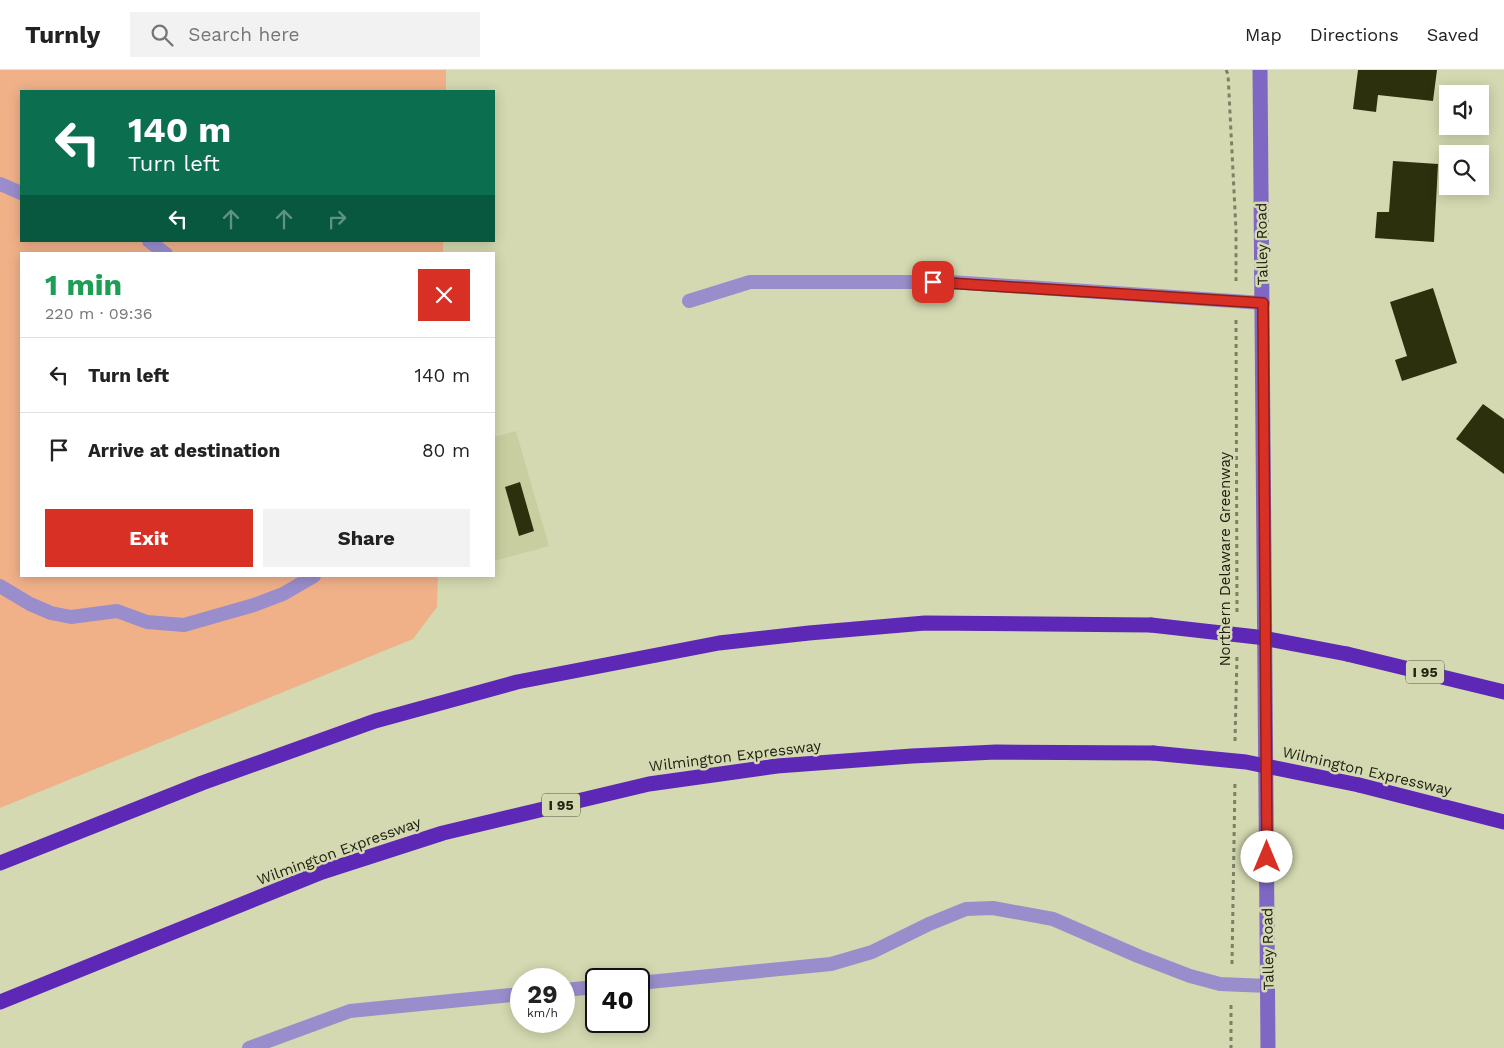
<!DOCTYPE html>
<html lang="en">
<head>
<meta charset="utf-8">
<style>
	body { margin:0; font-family:"Work Sans",sans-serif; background:#f2f2f2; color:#222; height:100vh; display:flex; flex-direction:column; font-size:19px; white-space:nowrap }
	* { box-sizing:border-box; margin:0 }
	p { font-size:16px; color:#767676 }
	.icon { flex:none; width:28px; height:28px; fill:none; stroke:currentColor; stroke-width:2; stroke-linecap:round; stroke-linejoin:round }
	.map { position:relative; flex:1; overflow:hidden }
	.details { position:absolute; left:20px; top:182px; width:475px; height:325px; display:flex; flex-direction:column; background:#fff; border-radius:0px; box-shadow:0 2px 12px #0003 }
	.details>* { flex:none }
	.guide { position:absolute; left:20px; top:20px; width:475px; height:152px; border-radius:0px; box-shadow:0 2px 12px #0003; background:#0b6e4f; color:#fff; overflow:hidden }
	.controls { position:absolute; left:1439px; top:15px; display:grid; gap:10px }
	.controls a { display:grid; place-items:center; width:50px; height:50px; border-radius:0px; background:#fff; box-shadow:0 2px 12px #0003; font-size:25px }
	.speed { position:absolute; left:510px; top:898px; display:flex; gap:10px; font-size:25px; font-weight:700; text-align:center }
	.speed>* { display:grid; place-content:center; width:65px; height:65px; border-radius:50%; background:#fff; box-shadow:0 2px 12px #0003; line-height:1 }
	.speed small { font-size:12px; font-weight:400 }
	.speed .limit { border:2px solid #111; border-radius:8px; background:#fff; color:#111 }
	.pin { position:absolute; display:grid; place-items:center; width:42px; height:42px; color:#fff; margin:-21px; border-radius:10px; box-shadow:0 2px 8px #0006 }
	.me { position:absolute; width:55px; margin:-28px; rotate:0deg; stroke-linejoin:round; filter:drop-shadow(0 0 4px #0008) }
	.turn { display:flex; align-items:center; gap:18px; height:105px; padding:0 25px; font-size:22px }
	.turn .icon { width:65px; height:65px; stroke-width:2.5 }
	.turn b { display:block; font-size:35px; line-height:42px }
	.lanes { display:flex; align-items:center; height:48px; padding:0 25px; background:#0003; justify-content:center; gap:25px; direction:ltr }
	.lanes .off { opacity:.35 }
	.round { display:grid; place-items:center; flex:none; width:52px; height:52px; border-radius:0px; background:#f2f2f2 }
	.headline { display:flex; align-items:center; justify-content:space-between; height:85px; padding:0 25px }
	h1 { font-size:30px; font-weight:700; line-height:38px; color:#1e9e55 }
	.primary-button { display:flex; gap:10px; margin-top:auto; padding:10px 25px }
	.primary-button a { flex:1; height:58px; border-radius:0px; background:#d93025; color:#fff; font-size:20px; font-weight:700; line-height:58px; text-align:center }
	.primary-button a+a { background:#f2f2f2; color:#222 }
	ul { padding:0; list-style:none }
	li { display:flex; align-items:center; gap:15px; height:75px; padding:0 25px; border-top:1px solid #e0e0e0 }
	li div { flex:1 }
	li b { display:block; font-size:19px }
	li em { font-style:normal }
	header { display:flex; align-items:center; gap:30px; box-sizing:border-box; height:70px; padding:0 25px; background:#fff; border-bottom:1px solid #e0e0e0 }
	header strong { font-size:24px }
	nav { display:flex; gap:28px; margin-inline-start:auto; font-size:18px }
	.search { width:350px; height:45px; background:#f2f2f2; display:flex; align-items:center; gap:12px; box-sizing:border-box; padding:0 18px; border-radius:0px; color:#767676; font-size:19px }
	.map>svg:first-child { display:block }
	.built { fill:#c8ce9f }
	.green { fill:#f0b189 }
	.building { fill:#2d300d }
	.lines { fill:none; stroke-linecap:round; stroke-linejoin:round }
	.path { stroke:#7c8064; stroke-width:3; stroke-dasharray:4 4; stroke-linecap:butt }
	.lane { stroke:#9a8dcc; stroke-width:14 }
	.secondary { stroke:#7f67c4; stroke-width:15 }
	.highway { stroke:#5e28b6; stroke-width:15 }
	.highway-bridge { stroke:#5e28b6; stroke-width:15 }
	.route-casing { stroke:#8d1f18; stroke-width:12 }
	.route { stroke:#d93025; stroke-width:9 }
	.labels { text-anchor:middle; stroke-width:5; stroke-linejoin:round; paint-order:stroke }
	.shield { fill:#d4d9b1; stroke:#565942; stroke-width:1 }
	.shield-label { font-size:14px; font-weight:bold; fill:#202213 }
	.street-label { font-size:15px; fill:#202213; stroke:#d4d9b1 }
</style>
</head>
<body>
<header>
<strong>Turnly</strong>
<div class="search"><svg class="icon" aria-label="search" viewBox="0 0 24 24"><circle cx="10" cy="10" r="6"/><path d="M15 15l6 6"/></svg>Search here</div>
<nav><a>Map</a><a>Directions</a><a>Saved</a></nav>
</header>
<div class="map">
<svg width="1504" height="978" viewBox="0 0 1504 978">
	<rect width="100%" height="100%" fill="#d4d9b1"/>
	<path class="built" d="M 516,361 L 549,476 L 494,491 L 494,367 Z"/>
	<path class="green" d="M 0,0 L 446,0 L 446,21 L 21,21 L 21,171 L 443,171 L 443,184 L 21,184 L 21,506 L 438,506 L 437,537 L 413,569 L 0,738 Z"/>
	<path class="building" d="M 1358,0 L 1437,0 L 1433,31 L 1378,25 L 1376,42 L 1353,39 Z
		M 1393,91 L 1438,94 L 1434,172 L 1375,168 L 1377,142 L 1389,142 Z
		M 1433,218 L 1457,293 L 1402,311 L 1395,290 L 1407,286 L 1390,232 Z
		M 1483,334 L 1504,349 L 1504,404 L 1456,369 Z
		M 520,412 L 534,461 L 519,466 L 505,417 Z"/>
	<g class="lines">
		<path class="path" d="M 1226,0 L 1228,4 L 1236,160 L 1236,211
			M 1236,250 L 1237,544
			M 1235,671 L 1237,585
			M 1232,894 L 1235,710
			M 1231,935 L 1231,978"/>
		<path class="lane" d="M 0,114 L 21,123
			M 149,171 L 166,184
			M 689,231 L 750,212 L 951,212 L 1263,233
			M 0,516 L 30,534 L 51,543 L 71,547 L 117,541 L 147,552 L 184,555 L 254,535 L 283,524 L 314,506
			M 639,913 L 831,894 L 872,882 L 929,854 L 966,839 L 993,838 L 1053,849 L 1138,886 L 1190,906 L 1220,914 L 1268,916
			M 564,920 L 596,917
			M 249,978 L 350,941 L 521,924"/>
		<path class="secondary" d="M 1260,0 L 1268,978"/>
		<path class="highway" d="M 1347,584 L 1504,622
			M 1359,715 L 1504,752
			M 0,793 L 202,713 L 375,651 L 517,612 L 719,573 L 809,563 L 925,553 L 1151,555
			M 0,932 L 322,802 L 443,763 L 649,714 L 777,696 L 912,686 L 996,682 L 1153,683"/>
		<path class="highway-bridge" d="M 1151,555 L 1257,567 L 1347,584
			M 1153,683 L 1246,692 L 1359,715"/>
	</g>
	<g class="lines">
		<g class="route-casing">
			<path id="route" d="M 933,212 L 1263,233 L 1267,787"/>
		</g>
		<use href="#route" class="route"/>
	</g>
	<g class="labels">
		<g class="shield">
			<rect x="1406" y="590.5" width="38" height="23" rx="4"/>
			<rect x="542" y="723.5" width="38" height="23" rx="4"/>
		</g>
		<g class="shield-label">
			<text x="1425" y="607">I 95</text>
			<text x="561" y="740">I 95</text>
		</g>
		<g class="street-label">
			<text transform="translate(1262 174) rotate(-91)" y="5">Talley Road</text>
			<text transform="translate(1225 489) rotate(-90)" y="5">Northern Delaware Greenway</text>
			<text transform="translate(735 686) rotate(-7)" y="5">Wilmington Expressway</text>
			<text transform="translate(1367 701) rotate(13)" y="5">Wilmington Expressway</text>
			<text transform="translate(339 781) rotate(-20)" y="5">Wilmington Expressway</text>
			<text transform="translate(1268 879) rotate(-91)" y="5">Talley Road</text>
		</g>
	</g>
</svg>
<div class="controls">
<a><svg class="icon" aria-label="sound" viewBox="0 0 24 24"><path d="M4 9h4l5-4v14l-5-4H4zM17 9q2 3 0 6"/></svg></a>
<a><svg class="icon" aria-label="search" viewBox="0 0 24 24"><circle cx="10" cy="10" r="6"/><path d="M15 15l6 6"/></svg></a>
</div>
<div class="speed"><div>29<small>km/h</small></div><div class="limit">40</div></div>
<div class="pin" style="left:933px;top:212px;background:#d93025"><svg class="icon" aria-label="arrive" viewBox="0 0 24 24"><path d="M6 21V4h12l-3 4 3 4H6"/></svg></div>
<svg class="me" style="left:1267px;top:787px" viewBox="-20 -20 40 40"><circle r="19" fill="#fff"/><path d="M0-13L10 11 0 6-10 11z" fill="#d93025"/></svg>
<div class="guide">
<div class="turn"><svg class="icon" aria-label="left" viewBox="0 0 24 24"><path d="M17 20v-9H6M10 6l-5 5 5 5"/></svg><div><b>140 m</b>Turn left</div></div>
<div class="lanes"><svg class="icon" aria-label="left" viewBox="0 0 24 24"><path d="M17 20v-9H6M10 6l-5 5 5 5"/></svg><svg class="icon off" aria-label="ahead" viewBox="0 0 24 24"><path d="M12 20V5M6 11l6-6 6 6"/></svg><svg class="icon off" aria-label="ahead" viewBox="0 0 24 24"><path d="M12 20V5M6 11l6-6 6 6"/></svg><svg class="icon off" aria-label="right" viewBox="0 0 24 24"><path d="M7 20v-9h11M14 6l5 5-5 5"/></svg></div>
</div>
<section class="details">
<div class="headline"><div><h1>1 min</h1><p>220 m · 09:36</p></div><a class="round" style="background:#d93025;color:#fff"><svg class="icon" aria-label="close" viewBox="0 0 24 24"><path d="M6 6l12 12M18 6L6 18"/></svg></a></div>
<ul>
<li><svg class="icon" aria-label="left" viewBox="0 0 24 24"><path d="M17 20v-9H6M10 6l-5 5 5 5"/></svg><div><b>Turn left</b></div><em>140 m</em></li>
<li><svg class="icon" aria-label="arrive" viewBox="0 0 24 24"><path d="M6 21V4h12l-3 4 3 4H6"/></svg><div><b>Arrive at destination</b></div><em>80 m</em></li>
</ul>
<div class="primary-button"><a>Exit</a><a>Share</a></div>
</section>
</div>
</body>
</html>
